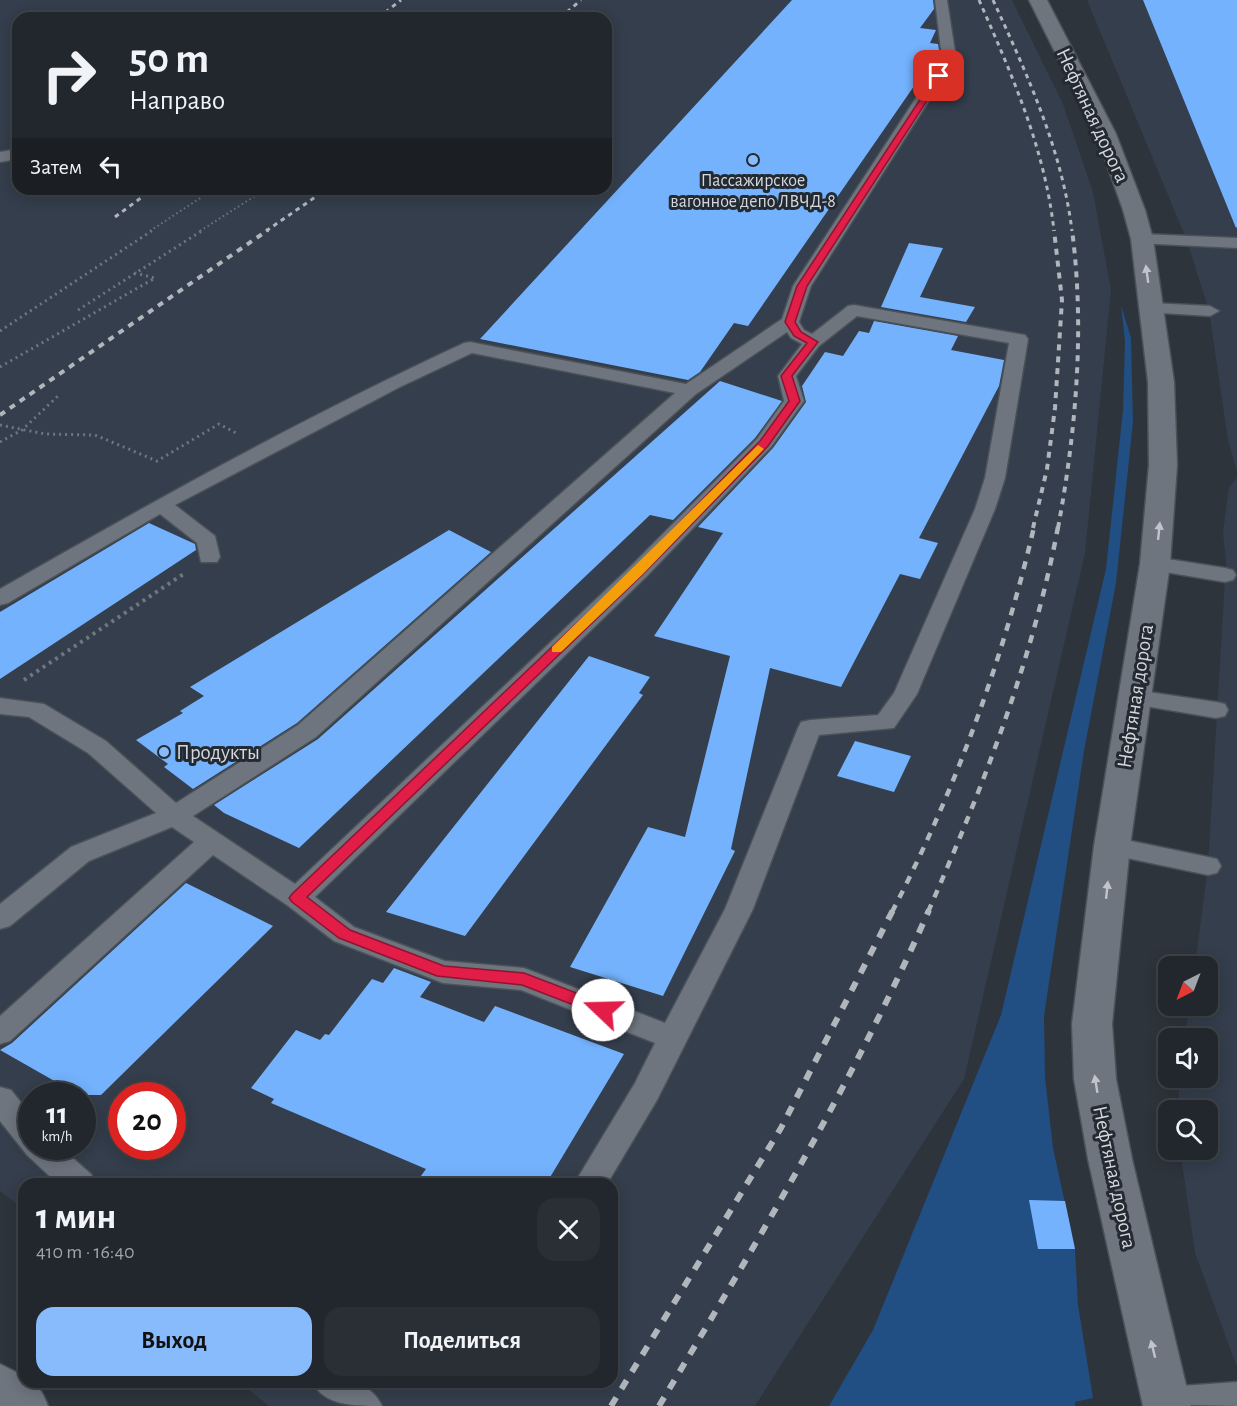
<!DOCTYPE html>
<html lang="ru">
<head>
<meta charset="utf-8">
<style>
	body { margin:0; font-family:"Alegreya Sans",sans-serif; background:#2a2f35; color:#f1f3f6; height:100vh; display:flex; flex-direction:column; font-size:22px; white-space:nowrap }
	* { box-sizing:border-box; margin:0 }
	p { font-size:20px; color:#a2a5aa }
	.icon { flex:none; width:33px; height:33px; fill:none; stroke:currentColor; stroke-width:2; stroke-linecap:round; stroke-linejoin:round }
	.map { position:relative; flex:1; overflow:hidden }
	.panel { position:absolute; left:18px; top:1178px; width:600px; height:210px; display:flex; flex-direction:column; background:#22272d; border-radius:18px; box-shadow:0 3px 15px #0003,0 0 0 2px #3f4449 }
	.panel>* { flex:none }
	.hud { position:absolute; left:12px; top:12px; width:600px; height:183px; border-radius:18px; box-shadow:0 3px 15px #0003,0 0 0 2px #3f4449; background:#22272d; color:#f1f3f6; overflow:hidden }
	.needle { width:39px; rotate:222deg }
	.tools { position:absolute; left:1158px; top:956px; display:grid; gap:12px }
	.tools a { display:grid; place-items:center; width:60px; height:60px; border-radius:12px; background:#22272d; box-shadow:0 3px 15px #0003,0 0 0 2px #3f4449; font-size:30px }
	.speed { position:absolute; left:18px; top:1082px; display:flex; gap:12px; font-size:30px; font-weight:700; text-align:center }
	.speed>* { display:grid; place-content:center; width:78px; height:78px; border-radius:50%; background:#22272d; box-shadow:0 3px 15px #0003,0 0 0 2px #3f4449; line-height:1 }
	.speed small { font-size:15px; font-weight:400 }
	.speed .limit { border:9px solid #d22; background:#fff; color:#111 }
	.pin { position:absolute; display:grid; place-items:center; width:51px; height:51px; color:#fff; margin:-26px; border-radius:12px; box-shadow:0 3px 9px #0006 }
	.me { position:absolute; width:66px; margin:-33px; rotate:291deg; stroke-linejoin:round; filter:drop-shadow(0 0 4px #0008) }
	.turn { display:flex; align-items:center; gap:21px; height:126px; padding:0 18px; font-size:27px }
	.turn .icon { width:78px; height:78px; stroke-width:2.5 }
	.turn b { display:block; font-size:42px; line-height:51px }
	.then { display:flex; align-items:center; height:57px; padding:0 18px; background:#0003; gap:12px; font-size:22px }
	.round { display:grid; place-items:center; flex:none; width:63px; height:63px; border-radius:18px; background:#2a2f35 }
	.summary { display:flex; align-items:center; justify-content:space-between; height:102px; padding:0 18px }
	h1 { font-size:36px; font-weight:700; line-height:45px }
	.action { display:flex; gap:12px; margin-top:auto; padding:12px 18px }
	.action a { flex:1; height:69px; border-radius:18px; background:#87bbfb; color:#111; font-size:24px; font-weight:700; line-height:69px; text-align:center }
	.action a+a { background:#2a2f35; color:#f1f3f6 }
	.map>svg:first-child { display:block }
	.built { fill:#343e4c; fill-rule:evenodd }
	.green { fill:#214e83 }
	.building { fill:#74b2fd }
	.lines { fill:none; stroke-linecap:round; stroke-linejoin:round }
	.lane-casing { stroke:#4a5157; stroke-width:3 }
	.street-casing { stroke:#4a5157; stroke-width:3 }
	.secondary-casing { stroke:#4a5157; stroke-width:3 }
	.path-far2 { stroke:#70767d; stroke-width:2; stroke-dasharray:1.5 3; stroke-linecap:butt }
	.path-far1 { stroke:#70767d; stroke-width:3; stroke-dasharray:2 4; stroke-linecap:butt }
	.path { stroke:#70767d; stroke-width:4; stroke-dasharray:3 4.5; stroke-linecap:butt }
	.lane { fill:#6e757f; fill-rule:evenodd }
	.street { fill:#6e757f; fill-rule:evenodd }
	.secondary { fill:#6e757f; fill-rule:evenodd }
	.rail-far3 { stroke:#b1b6bc; stroke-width:3; stroke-dasharray:4.5 4.5; stroke-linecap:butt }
	.rail-far2 { stroke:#b1b6bc; stroke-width:4; stroke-dasharray:6 6; stroke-linecap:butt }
	.rail-far1 { stroke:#b1b6bc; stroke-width:4.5; stroke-dasharray:8 8; stroke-linecap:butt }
	.rail { stroke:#b1b6bc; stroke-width:6; stroke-dasharray:10 10; stroke-linecap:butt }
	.oneway { fill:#c0c4cb }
	.route { fill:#e11d48; stroke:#92132f; stroke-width:1.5 }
	.slow { fill:#f59e0b }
	.poi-dot { fill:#87bbfb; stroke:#232a32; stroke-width:2 }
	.labels { text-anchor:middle; stroke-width:6; stroke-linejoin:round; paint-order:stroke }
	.far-poi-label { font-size:18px; fill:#d4d8de; stroke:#232a32 }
	.street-label { font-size:21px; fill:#d4d8de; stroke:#232a32 }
	.poi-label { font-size:21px; fill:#d4d8de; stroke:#232a32; text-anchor:start }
</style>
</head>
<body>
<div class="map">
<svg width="1237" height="1406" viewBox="0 0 1237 1406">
	<rect width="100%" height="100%" fill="#2d343c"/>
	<path class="built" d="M 0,0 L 1012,0 L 1063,104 L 1093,192 L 1111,290 L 1085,553 L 964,1079 L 755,1406 L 269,1406 L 239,1382 L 612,1382 L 612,1184 L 24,1184 L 24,1210 L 0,1191 ZM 18,18 L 606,18 L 606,189 L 18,189 ZM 32,1095 L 82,1095 L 82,1146 L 32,1146 ZM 122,1095 L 172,1095 L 172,1146 L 122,1146 Z
		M 1087,0 L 1237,0 L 1237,472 L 1228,440 L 1209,311 L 1187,241 Z
		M 1237,478 L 1237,1367 L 1195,1253 L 1180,1149 L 1208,1149 L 1208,1110 L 1179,1110 L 1179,1086 L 1180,1077 L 1208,1077 L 1208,1038 L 1185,1038 L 1189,1005 L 1208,1005 L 1208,966 L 1195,966 L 1208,866 L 1226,561 L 1223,533 L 1229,487 Z"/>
	<path class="green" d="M 1121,305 L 1131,338 L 1133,422 L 1116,583 L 1084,751 L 1044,1016 L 1045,1077 L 1053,1148 L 1075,1249 L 1078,1305 L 1093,1398 L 1075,1402 L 1075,1406 L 829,1406 L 873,1330 L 1001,1015 L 1106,569 L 1123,410 L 1125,341 Z"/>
	<path class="building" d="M 792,0 L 933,0 L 934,9 L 920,28 L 936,30 L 930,43 L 938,44 L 939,50 L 748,326 L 734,323 L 700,372 L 688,380 L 480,339 Z
		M 1143,0 L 1237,0 L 1237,227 L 1236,228 Z
		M 909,243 L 943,248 L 920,297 L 975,307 L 966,322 L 881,307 Z
		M 874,321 L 958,336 L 951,350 L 1004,360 L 999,386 L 919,538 L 938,543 L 920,579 L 900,574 L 841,687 L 770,668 L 731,849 L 735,851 L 663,996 L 570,967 L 648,827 L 685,837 L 730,656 L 654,636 L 723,533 L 698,527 L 773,448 L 806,402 L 802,386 L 825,352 L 843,356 L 859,331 L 869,333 Z
		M 720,381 L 782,401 L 755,438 L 673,520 L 650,515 L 299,848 L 224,813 L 214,805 L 318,739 Z
		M 149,523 L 195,544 L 196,550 L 0,679 L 0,612 Z
		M 449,530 L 491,552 L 297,723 L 193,789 L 164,767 L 168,764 L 136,740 L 183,713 L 180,711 L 204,696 L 190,687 Z
		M 589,656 L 650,677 L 639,693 L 643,695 L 465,936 L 386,912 Z
		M 855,741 L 911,756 L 894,792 L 837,776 Z
		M 186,883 L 273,926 L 101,1095 L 79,1095 L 0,1050 L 12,1043 Z
		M 394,968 L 431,982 L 420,997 L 484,1022 L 495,1006 L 624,1054 L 546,1184 L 415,1184 L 426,1169 L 271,1103 L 274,1099 L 251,1088 L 296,1030 L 320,1040 L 325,1034 L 329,1035 L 372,979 L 383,983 Z
		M 1029,1200 L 1065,1201 L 1075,1249 L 1038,1249 Z"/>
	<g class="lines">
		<g class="lane-casing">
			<path id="lane" d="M 935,0 L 947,0 L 956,58 L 811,286 L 799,322 L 804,330 L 812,334 L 848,306 L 854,305 L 1025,335 L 1028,339 L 1005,478 L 995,509 L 917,694 L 894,728 L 819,735 L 753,909 L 657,1100 L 607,1184 L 574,1184 L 635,1083 L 655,1043 L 521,990 L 443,983 L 334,941 L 287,905 L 213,855 L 10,1041 L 0,1044 L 0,1016 L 194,842 L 172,827 L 89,861 L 10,926 L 0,929 L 0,904 L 71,847 L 156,813 L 88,753 L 29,717 L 0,714 L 0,698 L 44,704 L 106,741 L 176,803 L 298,725 L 675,393 L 472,353 L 400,387 L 175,505 L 215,536 L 220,557 L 217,562 L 201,562 L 197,543 L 160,514 L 8,603 L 0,605 L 0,589 C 152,502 304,417 464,343 L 470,342 L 686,384 L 782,319 L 793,286 L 942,58 ZM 857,316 L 1009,343 L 985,478 L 975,509 L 894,693 L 878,715 L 810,720 L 801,722 L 798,728 L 725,909 L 665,1023 L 524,968 L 445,961 L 354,927 L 315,897 L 647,576 L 771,447 L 804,401 L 796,376 L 819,346 ZM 787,332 L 791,338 L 802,344 L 778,376 L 784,401 L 757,439 L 631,566 L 295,884 L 193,816 L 316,737 L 696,394 Z
				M 18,149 L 18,159 L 0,162 L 0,152 Z
				M 1142,234 L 1237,238 L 1237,248 L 1136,243 L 1134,239 L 1136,235 Z
				M 1152,303 L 1210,306 L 1219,311 L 1210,316 L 1146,312 L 1143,308 Z
				M 1155,557 L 1225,568 L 1233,570 L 1236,575 L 1233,580 L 1225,582 L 1147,569 L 1144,564 L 1147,559 Z
				M 1135,690 L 1216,702 L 1225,704 L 1228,710 L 1225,716 L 1216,718 L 1127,703 L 1123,698 L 1127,693 Z
				M 1112,837 L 1208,857 L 1217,859 L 1221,866 L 1217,873 L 1208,875 L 1103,853 L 1099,846 L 1103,839 Z
				M 0,1087 L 11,1090 L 32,1116 L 32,1146 L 59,1146 L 91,1174 L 96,1184 L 58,1184 L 27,1155 L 0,1121 Z
				M 312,1382 C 339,1379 369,1378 382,1406 C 354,1406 325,1406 312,1382 Z
				M 1237,1382 L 1237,1406 L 1149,1404 L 1155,1392 L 1167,1387 Z"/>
		</g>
		<g class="street-casing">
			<path id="street" d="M 1029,0 L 1047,0 L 1116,134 L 1145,210 L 1153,239 L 1174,382 L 1177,465 L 1170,564 L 1130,846 L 1112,1024 L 1116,1079 L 1132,1159 L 1191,1406 L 1143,1406 L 1088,1159 L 1074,1079 L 1072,1024 L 1094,846 L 1140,564 L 1149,465 L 1148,382 L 1131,239 L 1123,210 L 1096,134 Z"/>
		</g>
		<g class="secondary-casing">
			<path id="secondary" d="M 0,1364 L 24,1376 L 24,1382 C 39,1382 43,1394 48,1406 L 0,1406 Z"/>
		</g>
		<path class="path-far2" d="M 150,231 L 214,189
			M 200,231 L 266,189"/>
		<path class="path-far1" d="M 78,310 L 203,230
			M 0,331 L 153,230
			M 0,367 L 155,278 L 135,273
			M 0,425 L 45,434 L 95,435 L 157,461 L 219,424 L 236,433
			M 0,442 L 22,430 L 59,395"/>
		<path class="path" d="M 24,680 L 185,573"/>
		<use href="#lane" class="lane"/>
		<use href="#street" class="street"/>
		<use href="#secondary" class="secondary"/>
		<path class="rail-far3" d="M 979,0 C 1012,75 1045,149 1054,231
			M 993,0 C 1027,74 1062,150 1072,231
			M 378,18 L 401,0
			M 560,18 L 581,0
			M 115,217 L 153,189
			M 266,231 L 327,189"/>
		<path class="rail-far2" d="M 0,415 L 268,230
			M 1033,528 L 1047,469 L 1055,408 L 1062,300 L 1054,230
			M 1058,528 C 1076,431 1085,329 1072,230"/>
		<path class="rail-far1" d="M 892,912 C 955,791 1003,660 1034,527
			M 928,912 C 982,789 1033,660 1058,527"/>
		<path class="rail" d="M 611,1406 L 781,1128 L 893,910
			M 659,1406 C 756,1244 853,1083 929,910"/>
	</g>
	<defs><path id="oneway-solid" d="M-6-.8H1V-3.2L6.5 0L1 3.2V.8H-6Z" transform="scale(1.5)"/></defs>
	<g class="oneway">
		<use href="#oneway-solid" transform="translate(1147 274) rotate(-98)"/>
		<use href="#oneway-solid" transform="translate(1159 531) rotate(-84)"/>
		<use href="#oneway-solid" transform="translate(1107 890) rotate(-84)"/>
		<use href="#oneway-solid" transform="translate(1096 1084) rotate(-99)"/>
		<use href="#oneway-solid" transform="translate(1153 1349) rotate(-104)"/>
	</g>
	<path class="route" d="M 937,74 L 943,76 L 807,286 L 795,322 L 801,332 L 818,342 L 792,376 L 800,401 L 768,446 L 643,574 L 307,897 L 350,930 L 444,966 L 524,973 L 608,1005 L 611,1010 L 608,1014 L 597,1014 L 522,985 L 437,976 L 339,938 L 292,902 L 289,898 L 292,894 L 635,568 L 760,441 L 789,401 L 781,376 L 807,343 L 794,336 L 785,322 L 797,286 Z"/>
	<path class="slow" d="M 758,445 L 764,449 L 762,451 L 643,574 L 561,652 L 552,652 L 552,647 Z"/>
	<g class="poi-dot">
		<circle cx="753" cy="160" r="6"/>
		<circle cx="164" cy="752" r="6"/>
	</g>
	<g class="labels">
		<g class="far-poi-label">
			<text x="753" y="186">Пассажирское<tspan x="753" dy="21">вагонное депо ЛВЧД-8</tspan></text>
		</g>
		<g class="street-label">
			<text transform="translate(1093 115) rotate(65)" y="7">Нефтяная дорога</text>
			<text transform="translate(1135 696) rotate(-81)" y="7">Нефтяная дорога</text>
			<text transform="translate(1115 1177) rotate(78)" y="7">Нефтяная дорога</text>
		</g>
		<g class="poi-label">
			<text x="176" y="759">Продукты</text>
		</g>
	</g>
</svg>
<div class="tools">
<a><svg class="needle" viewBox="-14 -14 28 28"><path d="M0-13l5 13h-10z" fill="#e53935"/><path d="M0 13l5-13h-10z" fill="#a2a5aa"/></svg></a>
<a><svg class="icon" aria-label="sound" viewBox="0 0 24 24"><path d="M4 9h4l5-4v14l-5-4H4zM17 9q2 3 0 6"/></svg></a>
<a><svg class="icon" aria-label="search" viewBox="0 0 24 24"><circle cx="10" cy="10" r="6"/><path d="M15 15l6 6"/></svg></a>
</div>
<div class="speed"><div>11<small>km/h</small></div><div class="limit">20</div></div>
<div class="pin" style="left:939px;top:76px;background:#d93025"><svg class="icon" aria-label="arrive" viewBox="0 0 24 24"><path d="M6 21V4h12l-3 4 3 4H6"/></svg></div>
<svg class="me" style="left:603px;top:1010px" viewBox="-20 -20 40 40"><circle r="19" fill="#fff"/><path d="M0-13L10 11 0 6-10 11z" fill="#e11d48"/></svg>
<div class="hud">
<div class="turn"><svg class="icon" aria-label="right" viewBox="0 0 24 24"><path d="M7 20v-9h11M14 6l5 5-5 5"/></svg><div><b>50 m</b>Направо</div></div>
<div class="then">Затем<svg class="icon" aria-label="left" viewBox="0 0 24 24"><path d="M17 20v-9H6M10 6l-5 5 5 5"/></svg></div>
</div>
<section class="panel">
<div class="summary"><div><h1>1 мин</h1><p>410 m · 16:40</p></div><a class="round"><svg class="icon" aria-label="close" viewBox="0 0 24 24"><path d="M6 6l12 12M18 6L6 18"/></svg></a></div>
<div class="action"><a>Выход</a><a>Поделиться</a></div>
</section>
</div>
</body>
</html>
